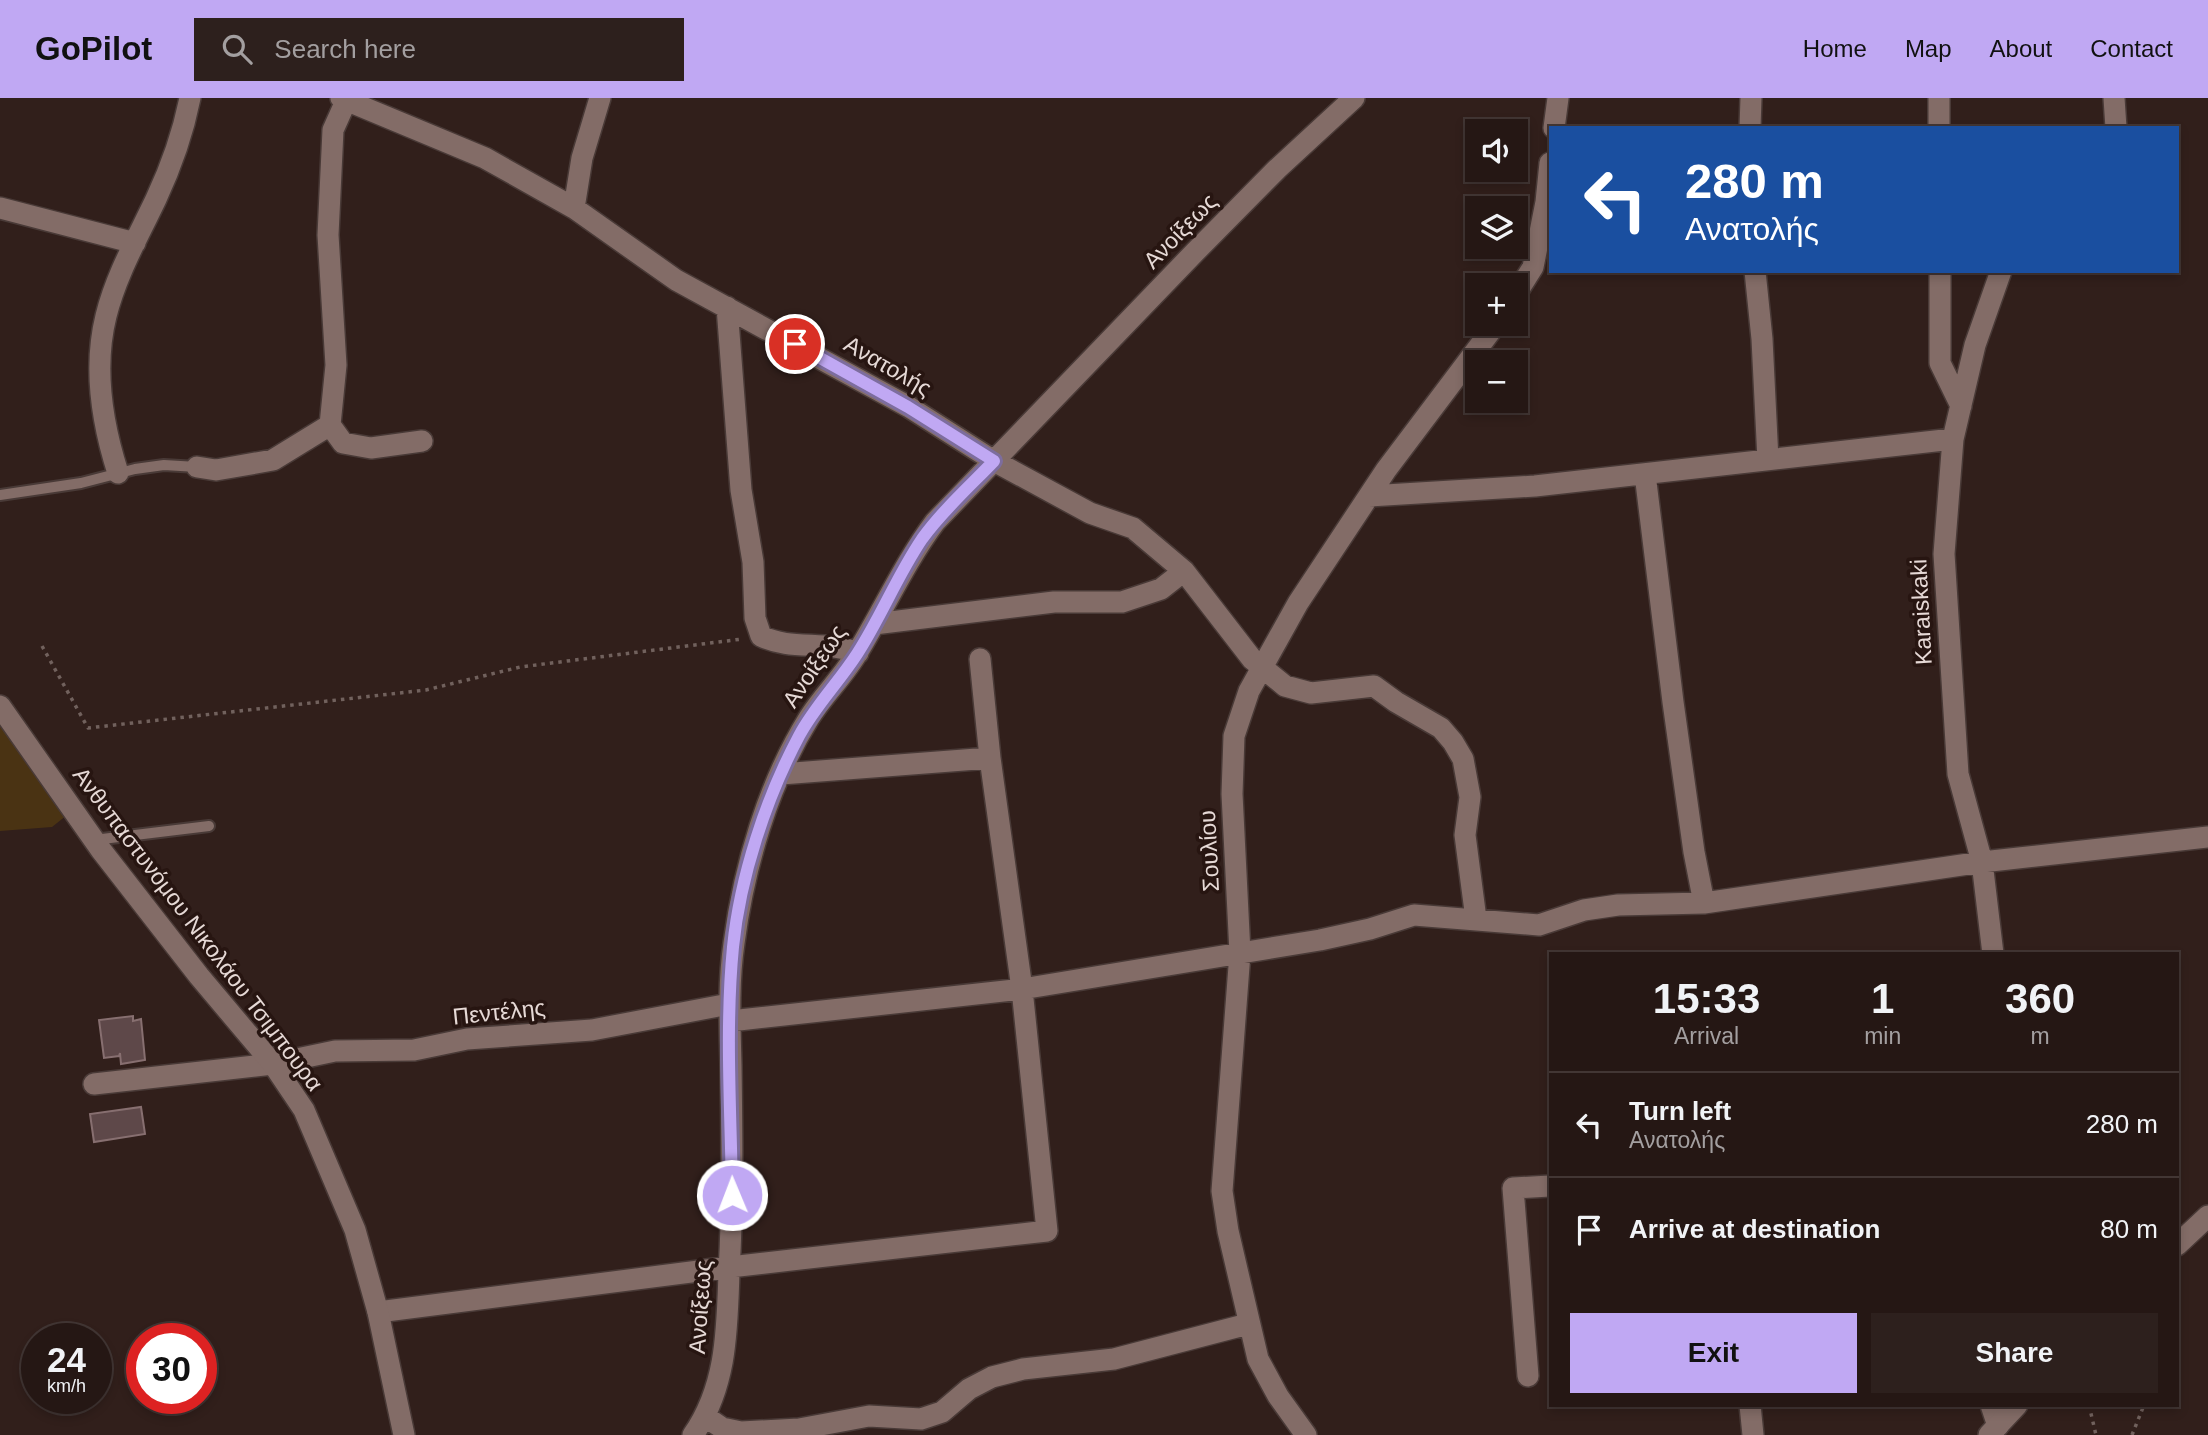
<!DOCTYPE html>
<html lang="en">
<head>
<meta charset="utf-8">
<style>
	body { margin:0; font-family:Arial,sans-serif; background:#2d201d; color:#f1f3f6; height:100vh; display:flex; flex-direction:column; font-size:26px; white-space:nowrap }
	* { box-sizing:border-box; margin:0 }
	p { font-size:23px; color:#a39fa0 }
	.icon { flex:none; width:38px; height:38px; fill:none; stroke:currentColor; stroke-width:2; stroke-linecap:round; stroke-linejoin:round }
	.map { position:relative; flex:1; overflow:hidden }
	.side { position:absolute; left:1549px; top:854px; width:630px; height:455px; display:flex; flex-direction:column; background:#251714; border-radius:0px; box-shadow:0 4px 10px #0003,0 0 0 2px #423634 }
	.side>* { flex:none }
	.top-card { position:absolute; left:1549px; top:28px; width:630px; height:147px; border-radius:0px; box-shadow:0 4px 10px #0003,0 0 0 2px #423634; background:#1a4fa0; color:#fff; overflow:hidden }
	.controls { position:absolute; left:1465px; top:21px; display:grid; gap:14px }
	.controls a { display:grid; place-items:center; width:63px; height:63px; border-radius:0px; background:#251714; box-shadow:0 4px 10px #0003,0 0 0 2px #423634; font-size:35px }
	.speed { position:absolute; left:21px; top:1225px; display:flex; gap:14px; font-size:35px; font-weight:700; text-align:center }
	.speed>* { display:grid; place-content:center; width:91px; height:91px; border-radius:50%; background:#251714; box-shadow:0 4px 10px #0003,0 0 0 2px #423634; line-height:1 }
	.speed small { font-size:18px; font-weight:400 }
	.speed .limit { border:10px solid #d22; background:#fff; color:#111 }
	.pin { position:absolute; display:grid; place-items:center; width:60px; height:60px; color:#fff; margin:-30px; border:4px solid #fff; border-radius:50%; box-shadow:0 2px 7px #0007 }
	.me { position:absolute; width:77px; margin:-38px; rotate:359deg; stroke-linejoin:round; filter:drop-shadow(0 0 5px #0008) }
	.turn { display:flex; align-items:center; gap:24px; height:147px; padding:0 21px; font-size:32px }
	.turn .icon { width:91px; height:91px; stroke-width:2.5 }
	.turn b { display:block; font-size:49px; line-height:60px }
	.eta { display:flex; justify-content:space-evenly; align-items:center; height:119px; text-align:center }
	.eta b { font-size:42px; font-weight:700; line-height:49px }
	.action { display:flex; gap:14px; margin-top:auto; padding:14px 21px }
	.action a { flex:1; height:80px; border-radius:0px; background:#c0a8f3; color:#111; font-size:28px; font-weight:700; line-height:80px; text-align:center }
	.action a+a { background:#2d201d; color:#f1f3f6 }
	ul { padding:0; list-style:none }
	li { display:flex; align-items:center; gap:21px; height:105px; padding:0 21px; border-top:2px solid #423634 }
	li div { flex:1 }
	li b { display:block; font-size:26px }
	li em { font-style:normal }
	header { display:flex; align-items:center; gap:42px; box-sizing:border-box; height:98px; padding:0 35px; background:#c0a8f3; color:#111 }
	header strong { font-size:33px }
	nav { display:flex; gap:38px; margin-inline-start:auto; font-size:24px }
	.search { width:490px; height:63px; background:#2d201d; display:flex; align-items:center; gap:18px; box-sizing:border-box; padding:0 24px; border-radius:0px; color:#a39fa0; font-size:26px }
	.map>svg:first-child { display:block }
	.green { fill:#4a3313 }
	.building { fill:#5e4849; stroke:#876f70; stroke-width:2 }
	.lines { fill:none; stroke-linecap:round; stroke-linejoin:round }
	.service-casing { stroke:#493a37; stroke-width:14 }
	.minor-casing { stroke:#493a37; stroke-width:24 }
	.tertiary-casing { stroke:#493a37; stroke-width:24 }
	.path { stroke:#71615d; stroke-width:3.5; stroke-dasharray:3.5 5; stroke-linecap:butt }
	.service { stroke:#836c67; stroke-width:10 }
	.minor { stroke:#836c67; stroke-width:21 }
	.tertiary { stroke:#836c67; stroke-width:21 }
	.route-casing { stroke:#7d6d9e; stroke-width:18 }
	.route { stroke:#c0a8f3; stroke-width:12 }
	.labels { text-anchor:middle; stroke-width:7; stroke-linejoin:round; paint-order:stroke }
	.street-label { font-size:23px; fill:#e6d9d6; stroke:#271511 }
</style>
</head>
<body>
<header>
<strong>GoPilot</strong>
<div class="search"><svg class="icon" aria-label="search" viewBox="0 0 24 24"><circle cx="10" cy="10" r="6"/><path d="M15 15l6 6"/></svg>Search here</div>
<nav><a>Home</a><a>Map</a><a>About</a><a>Contact</a></nav>
</header>
<div class="map">
<svg width="2208" height="1337" viewBox="0 0 2208 1337">
	<rect width="100%" height="100%" fill="#311f1b"/>
	<path class="green" d="M 0,617 L 67,717 L 52,729 L 0,733 Z"/>
	<path class="building" d="M 133,918 L 133,923 L 141,921 L 145,962 L 121,966 L 120,955 L 119,958 L 104,960 L 99,922 Z
		M 141,1009 L 145,1036 L 94,1044 L 90,1016 Z"/>
	<g class="lines">
		<g class="service-casing">
			<path id="service" d="M 0,397 L 81,385 L 135,371 L 164,367 L 197,369
				M 94,742 L 209,728"/>
		</g>
		<g class="minor-casing">
			<path id="minor" d="M 341,0 L 485,60 L 574,110 L 676,182 L 909,309 L 994,363 L 1090,415 L 1133,430 L 1184,473 L 1252,561 L 1285,588 L 1311,595 L 1374,588 L 1396,604 L 1441,630 L 1453,644 L 1463,661 L 1470,699 L 1465,737 L 1476,821
				M 1939,0 L 1939,30
				M 2114,0 L 2116,30
				M 1554,30 L 1558,0
				M 1750,30 L 1751,0
				M 0,110 L 135,145
				M 574,110 L 582,60 L 600,0
				M 1755,173 L 1762,241 L 1768,362
				M 1940,173 L 1940,265 L 1961,308
				M 1516,196 L 1533,169 L 1546,104 L 1550,65
				M 727,209 L 741,392 L 753,464 L 755,520 L 761,538 C 791,553 826,542 858,555
				M 330,327 L 343,345 L 371,350 L 422,343
				M 197,369 L 216,372 L 273,362 L 330,327 L 336,267 L 328,137 L 333,32 L 346,3
				M 118,375 C 102,325 93,270 106,218 C 116,177 138,139 156,101 C 171,69 183,35 190,0
				M 1645,376 L 1673,604 L 1694,754 L 1704,805
				M 1369,398 L 1535,388 L 1953,341
				M 874,526 L 1054,504 L 1122,504 L 1161,491 L 1184,473
				M 781,676 L 990,660 L 980,561
				M 1993,856 L 1982,764 L 1958,676 L 1944,456 L 1953,341 L 1975,247 L 2001,173
				M 730,923 L 1022,891 L 990,660
				M 94,986 L 273,966 L 335,953 L 414,952 L 467,941 L 592,932 L 729,906
				M 378,1214 L 730,1169 L 1047,1133 L 1022,891 L 1320,842 L 1370,831 L 1414,817 L 1539,827 L 1584,812 L 1618,807 L 1704,805 L 1982,764 L 2208,739
				M 1528,1278 L 1513,1090 L 1550,1088
				M 1750,1307 L 1753,1337
				M 1991,1307 L 1998,1328
				M 706,1319 L 722,1330 L 741,1334 L 799,1331 L 869,1318 L 921,1321 L 942,1314 L 969,1291 L 992,1279 L 1023,1271 L 1114,1261 L 1248,1226
				M 693,1337 C 727,1288 727,1232 729,1174 C 733,1105 732,1036 731,967 C 730,926 728,886 734,845 C 744,769 768,686 809,620 C 824,596 845,577 859,552 C 885,509 905,464 935,424 L 1195,154 L 1277,71 L 1354,0
				M 1306,1337 L 1278,1298 L 1258,1261 L 1228,1133 L 1222,1093 L 1240,855 L 1232,696 L 1234,638 L 1249,593 L 1298,505 L 1386,372 L 1496,226"/>
		</g>
		<g class="tertiary-casing">
			<path id="tertiary" d="M 0,608 L 101,752 L 199,878 L 273,966 L 304,1012 L 355,1132 L 378,1214 L 404,1337
				M 2177,1147 L 2208,1118
				M 1989,1337 L 2017,1307"/>
		</g>
		<path class="path" d="M 42,548 L 88,630 L 426,592 L 520,569 L 742,541
			M 2089,1307 L 2096,1337
			M 2132,1337 L 2144,1307"/>
		<use href="#service" class="service"/>
		<use href="#minor" class="minor"/>
		<use href="#tertiary" class="tertiary"/>
	</g>
	<g class="lines">
		<g class="route-casing">
			<path id="route" d="M 732,1097 C 731,1015 725,931 733,849 C 740,779 766,700 799,638 C 815,608 839,584 857,556 C 881,519 897,478 922,441 C 942,413 970,388 994,363 L 908,309 L 795,246"/>
		</g>
		<use href="#route" class="route"/>
	</g>
	<g class="labels">
		<g class="street-label">
			<text transform="translate(1180 133) rotate(-46)" y="8">Ανοίξεως</text>
			<text transform="translate(888 268) rotate(30)" y="8">Ανατολής</text>
			<text transform="translate(1921 514) rotate(-93)" y="8">Karaiskaki</text>
			<text transform="translate(814 568) rotate(-56)" y="8">Ανοίξεως</text>
			<text transform="translate(1209 753) rotate(-93)" y="8">Σουλίου</text>
			<text transform="translate(198 831) rotate(53)" y="8">Ανθυπαστυνόμου Νικολάου Τσιμπουρα</text>
			<text transform="translate(499 914) rotate(-6)" y="8">Πεντέλης</text>
			<text transform="translate(700 1209) rotate(-86)" y="8">Ανοίξεως</text>
		</g>
	</g>
</svg>
<div class="controls">
<a><svg class="icon" aria-label="sound" viewBox="0 0 24 24"><path d="M4 9h4l5-4v14l-5-4H4zM17 9q2 3 0 6"/></svg></a>
<a><svg class="icon" aria-label="layers" viewBox="0 0 24 24"><path d="M12 4l9 5-9 5-9-5zM3 14l9 5 9-5"/></svg></a>
<a>+</a>
<a>−</a>
</div>
<div class="speed"><div>24<small>km/h</small></div><div class="limit">30</div></div>
<div class="pin" style="left:795px;top:246px;background:#d93025"><svg class="icon" aria-label="arrive" viewBox="0 0 24 24"><path d="M6 21V4h12l-3 4 3 4H6"/></svg></div>
<svg class="me" style="left:732px;top:1097px" viewBox="-20 -20 40 40"><circle r="17" fill="#c0a8f3" stroke="#fff" stroke-width="3"/><path d="M0-11L8 9 0 5-8 9z" fill="#fff"/></svg>
<div class="top-card">
<div class="turn"><svg class="icon" aria-label="left" viewBox="0 0 24 24"><path d="M17 20v-9H6M10 6l-5 5 5 5"/></svg><div><b>280 m</b>Ανατολής</div></div>
</div>
<section class="side">
<div class="eta">
<div><b>15:33</b><p>Arrival</p></div>
<div><b>1</b><p>min</p></div>
<div><b>360</b><p>m</p></div>
</div>
<ul>
<li><svg class="icon" aria-label="left" viewBox="0 0 24 24"><path d="M17 20v-9H6M10 6l-5 5 5 5"/></svg><div><b>Turn left</b><p>Ανατολής</p></div><em>280 m</em></li>
<li><svg class="icon" aria-label="arrive" viewBox="0 0 24 24"><path d="M6 21V4h12l-3 4 3 4H6"/></svg><div><b>Arrive at destination</b></div><em>80 m</em></li>
</ul>
<div class="action"><a>Exit</a><a>Share</a></div>
</section>
</div>
</body>
</html>
